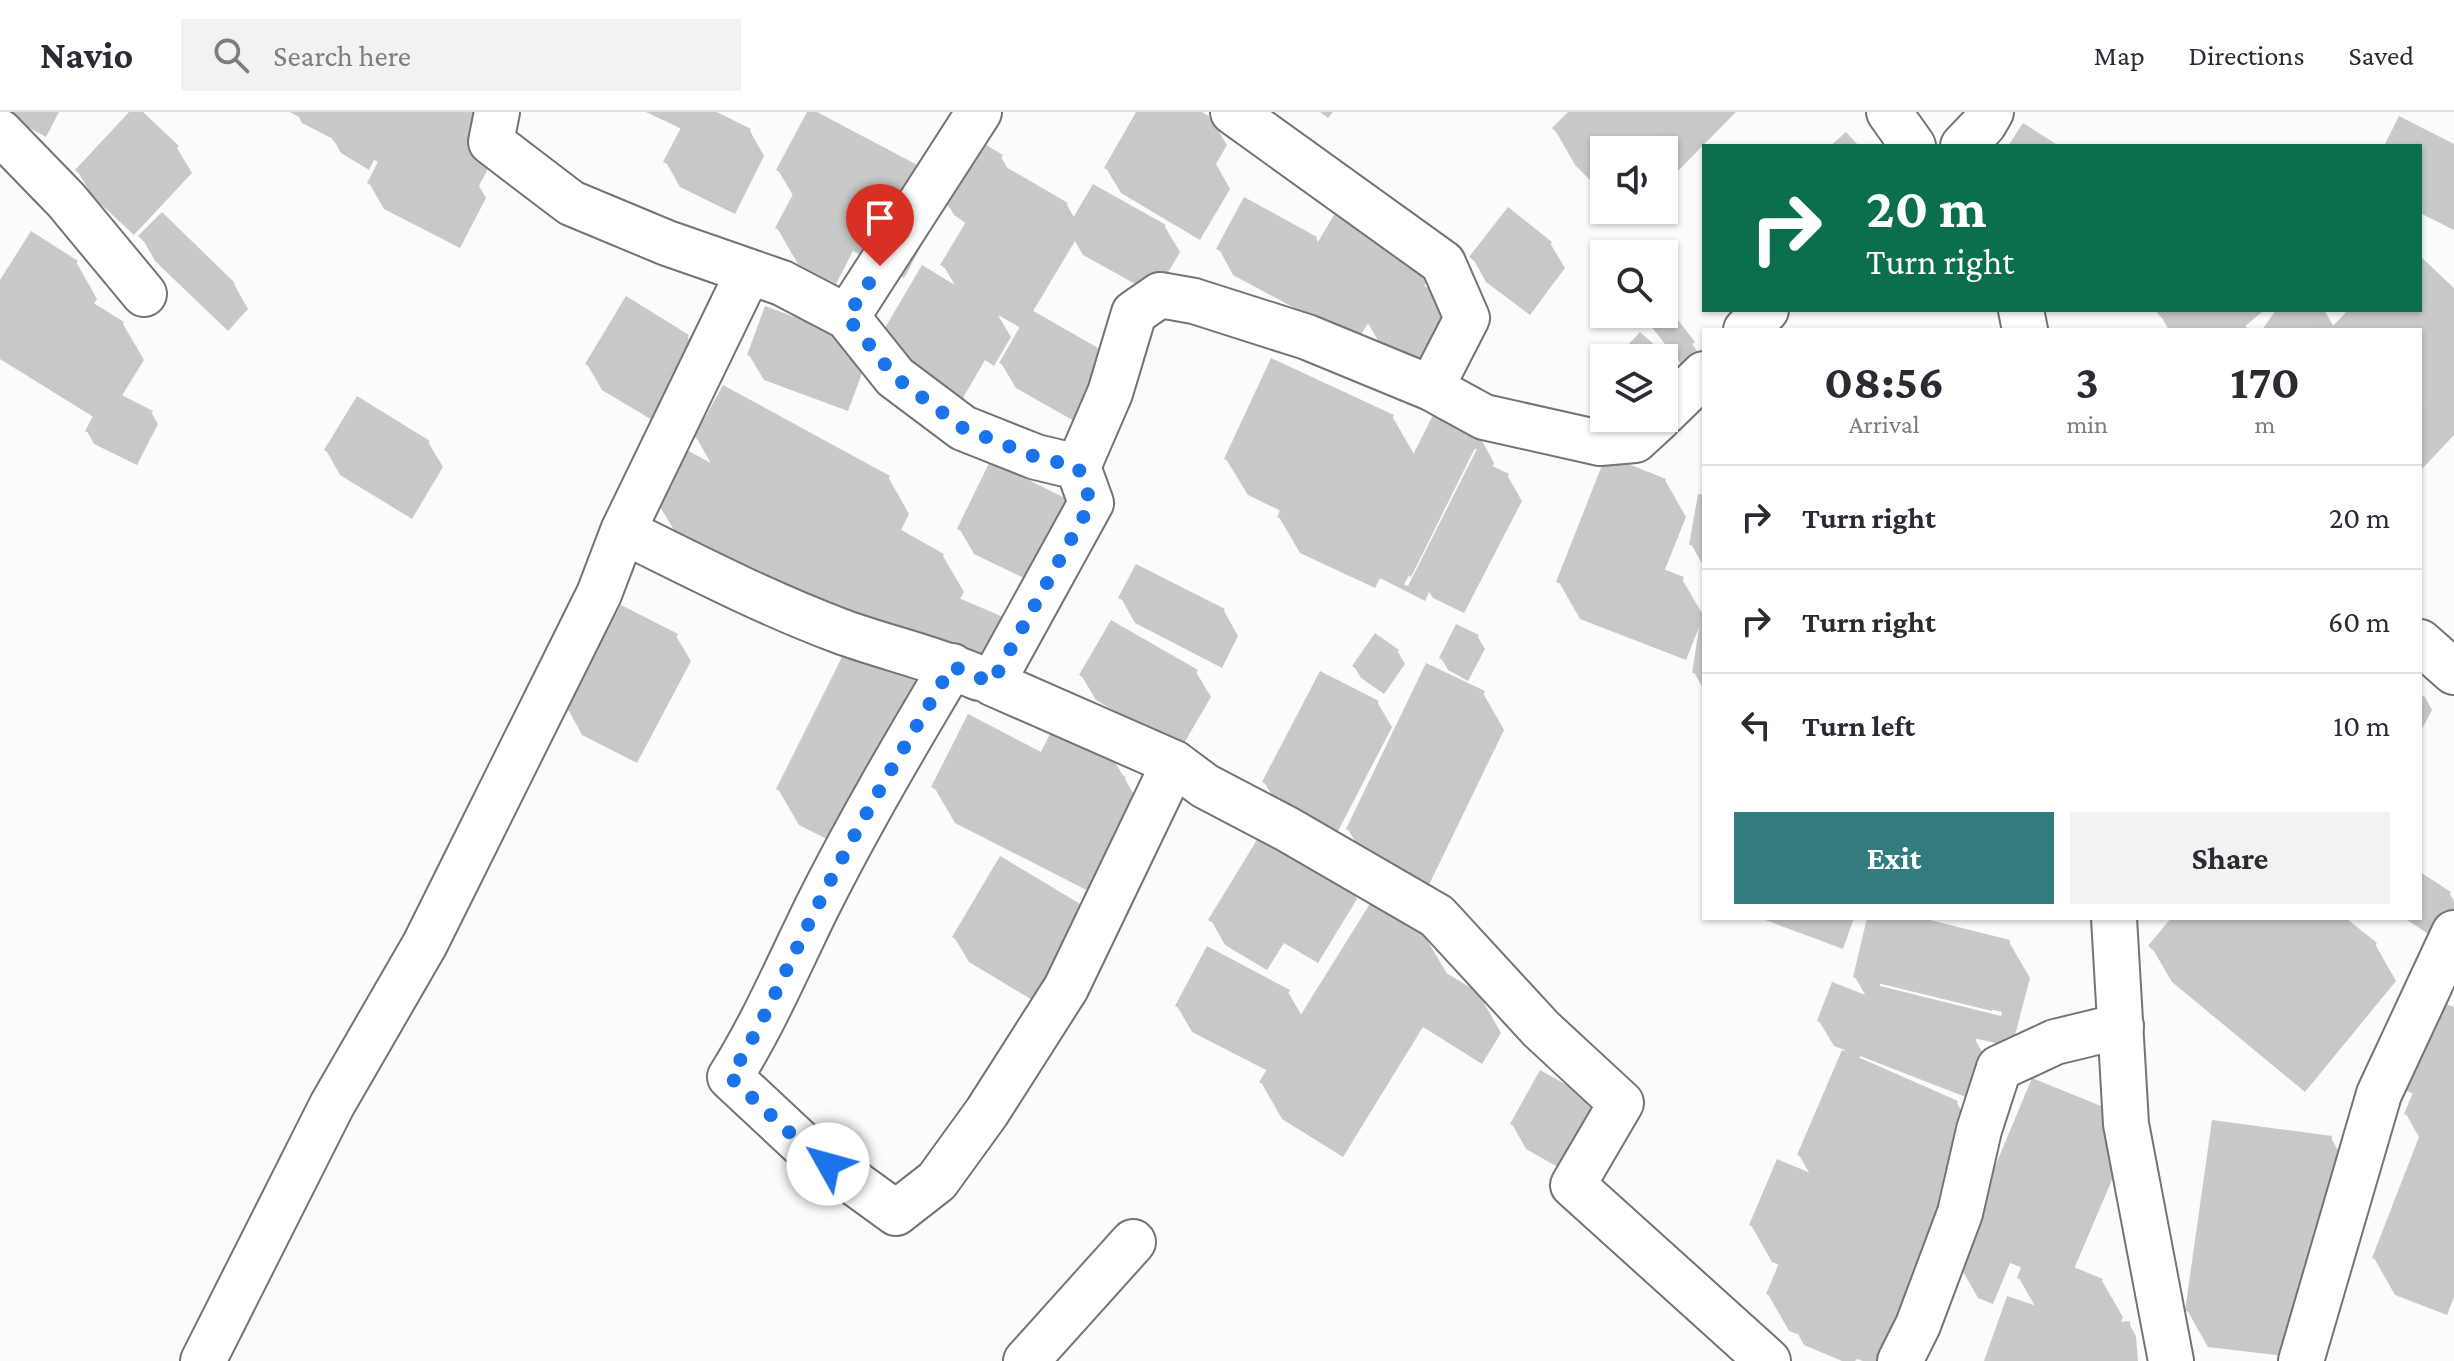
<!DOCTYPE html>
<html lang="en">
<head>
<meta charset="utf-8">
<style>
	body { margin:0; font-family:"Crimson Pro",serif; background:#f2f2f3; color:#2b2b33; height:100vh; display:flex; flex-direction:column; font-size:30px; white-space:nowrap }
	* { box-sizing:border-box; margin:0 }
	p { font-size:26px; color:#7c7c81 }
	.icon { flex:none; width:44px; height:44px; fill:none; stroke:currentColor; stroke-width:2; stroke-linecap:round; stroke-linejoin:round }
	.map { position:relative; flex:1; overflow:hidden }
	.panel { position:absolute; left:1702px; top:216px; width:720px; height:592px; display:flex; flex-direction:column; background:#fff; border-radius:0px; box-shadow:0 2px 6px #0004 }
	.panel>* { flex:none }
	.top-card { position:absolute; left:1702px; top:32px; width:720px; height:168px; border-radius:0px; box-shadow:0 2px 6px #0004; background:#0b6e4f; color:#fff; overflow:hidden }
	.fabs { position:absolute; left:1590px; top:24px; display:grid; gap:16px }
	.fabs a { display:grid; place-items:center; width:88px; height:88px; border-radius:0px; background:#fff; box-shadow:0 2px 6px #0004; font-size:40px }
	.pin { position:absolute; display:grid; place-items:center; width:68px; height:68px; color:#fff; margin:-82px -34px; border-radius:50% 50% 50% 0; rotate:-45deg; box-shadow:0 0 8px #0007 }
	.pin .icon { rotate:45deg }
	.me { position:absolute; width:88px; margin:-44px; rotate:308deg; stroke-linejoin:round; filter:drop-shadow(0 0 6px #0008) }
	.turn { display:flex; align-items:center; gap:28px; height:168px; padding:0 32px; font-size:36px }
	.turn .icon { width:104px; height:104px; stroke-width:2.5 }
	.turn b { display:block; font-size:56px; line-height:68px }
	.eta { display:flex; justify-content:space-evenly; align-items:center; height:136px; text-align:center }
	.eta b { font-size:48px; font-weight:700; line-height:56px }
	.action { display:flex; gap:16px; margin-top:auto; padding:16px 32px }
	.action a { flex:1; height:92px; border-radius:0px; background:#327b7f; color:#fff; font-size:32px; font-weight:700; line-height:92px; text-align:center }
	.action a+a { background:#f2f2f3; color:#2b2b33 }
	ul { padding:0; list-style:none }
	li { display:flex; align-items:center; gap:24px; height:104px; padding:0 32px; border-top:2px solid #e1e1e2 }
	li div { flex:1 }
	li b { display:block; font-size:30px }
	li em { font-style:normal }
	header { display:flex; align-items:center; gap:48px; box-sizing:border-box; height:112px; padding:0 40px; background:#fff; border-bottom:2px solid #e1e1e2 }
	header strong { font-size:38px }
	nav { display:flex; gap:44px; margin-inline-start:auto; font-size:28px }
	.search { width:560px; height:72px; background:#f2f2f3; display:flex; align-items:center; gap:20px; box-sizing:border-box; padding:0 28px; border-radius:0px; color:#7c7c81; font-size:30px }
	.map>svg:first-child { display:block }
	.shadow { fill:#0003; fill-rule:evenodd }
	.building { fill:#cac9c8 }
	.lines { fill:none; stroke-linecap:round; stroke-linejoin:round }
	.street-casing { stroke:#737475; stroke-width:48 }
	.secondary-casing { stroke:#737475; stroke-width:48 }
	.street { stroke:#fff; stroke-width:44 }
	.secondary { stroke:#fff; stroke-width:44 }
	.route { stroke:#1a73e8; stroke-width:14; stroke-dasharray:0 25.2 }
</style>
</head>
<body>
<header>
<strong>Navio</strong>
<div class="search"><svg class="icon" aria-label="search" viewBox="0 0 24 24"><circle cx="10" cy="10" r="6"/><path d="M15 15l6 6"/></svg>Search here</div>
<nav><a>Map</a><a>Directions</a><a>Saved</a></nav>
</header>
<div class="map">
<svg width="2454" height="1249" viewBox="0 0 2454 1249">
	<rect width="100%" height="100%" fill="#fafbfc"/>
	<path class="shadow" d="M 0,0 L 59,0 L 46,25 Z
		M 132,0 L 140,0 L 177,36 L 192,61 L 134,123 L 92,84 L 77,58 Z
		M 290,0 L 493,0 L 506,22 L 479,74 L 486,86 L 460,136 L 384,97 L 369,71 L 380,51 L 374,48 L 369,58 L 341,41 L 333,27 L 302,11 L 299,5 Z
		M 646,0 L 712,0 L 750,19 L 764,44 L 735,102 L 680,75 L 666,50 L 682,17 Z
		M 809,0 L 813,0 L 943,95 L 904,166 L 853,139 L 836,172 L 798,152 L 777,116 L 794,85 L 778,58 Z
		M 1139,0 L 1199,0 L 1212,8 L 1227,33 L 1216,52 L 1230,77 L 1200,128 L 1121,81 L 1106,56 Z
		M 1320,0 L 1333,0 L 1328,6 Z
		M 1570,0 L 1736,0 L 1664,73 L 1664,38 L 1604,38 L 1604,82 L 1575,53 L 1554,16 Z
		M 2400,6 L 2454,34 L 2454,118 L 2420,101 L 2420,34 L 2386,34 Z
		M 1001,45 L 1008,57 L 1067,93 L 1075,107 L 1165,115 L 1180,140 L 1155,183 L 1083,143 L 1075,129 L 1032,201 L 1104,241 L 1090,318 L 1016,276 L 1001,251 L 1021,216 L 998,203 L 1011,225 L 994,254 L 985,248 L 960,291 L 896,251 L 956,175 L 943,153 L 967,112 L 954,103 L 947,91 Z
		M 1343,91 L 1429,166 L 1423,176 L 1445,278 L 1387,244 L 1368,211 L 1351,240 L 1312,216 L 1302,200 L 1233,163 L 1219,137 L 1316,126 L 1319,132 Z
		M 1620,98 L 1639,98 L 1630,108 Z
		M 141,124 L 234,172 L 248,197 L 228,219 L 155,149 Z
		M 1550,131 L 1565,156 L 1530,203 L 1486,170 L 1472,145 Z
		M 2420,147 L 2454,179 L 2454,323 L 2420,359 L 2420,218 L 2264,218 L 2279,198 L 2324,198 L 2334,215 L 2351,198 L 2420,198 Z
		M 76,150 L 97,187 L 93,193 L 123,212 L 144,248 L 121,285 L 151,300 L 158,312 L 137,353 L 94,332 L 87,319 L 95,306 L 0,247 L 0,172 Z
		M 1664,193 L 1700,243 L 1684,256 L 1647,206 L 1652,202 L 1664,202 Z
		M 2260,198 L 2262,200 L 2244,215 L 2247,218 L 2169,218 L 2158,199 Z
		M 687,224 L 702,249 L 662,314 L 602,278 L 587,252 Z
		M 850,227 L 865,253 L 848,299 L 764,268 L 749,243 Z
		M 1665,244 L 1672,257 L 1664,266 L 1664,246 L 1619,246 Z
		M 1392,304 L 1415,344 L 1480,325 L 1494,351 L 1492,356 L 1507,363 L 1522,389 L 1464,501 L 1433,486 L 1429,480 L 1425,489 L 1380,466 L 1375,476 L 1300,441 L 1279,405 L 1281,399 L 1248,383 L 1226,347 ZM 1472,337 L 1477,337 L 1408,474 L 1404,473 Z
		M 696,325 L 888,365 L 909,402 L 900,420 L 943,444 L 964,480 L 919,561 L 651,409 L 674,418 L 659,393 L 713,355 Z
		M 428,330 L 443,355 L 412,407 L 340,363 L 326,338 Z
		M 1665,368 L 1686,405 L 1664,460 L 1682,467 L 1703,503 L 1704,500 L 1704,578 L 1694,560 L 1700,513 L 1686,548 L 1580,507 L 1559,470 Z
		M 1704,385 L 1704,455 L 1691,432 Z
		M 1070,391 L 1053,480 L 974,442 L 959,416 Z
		M 1121,486 L 1224,499 L 1238,524 L 1222,556 L 1135,511 Z
		M 676,524 L 691,549 L 637,651 L 582,623 L 568,597 Z
		M 1478,525 L 1485,537 L 1468,569 L 1448,558 L 1441,546 Z
		M 1398,540 L 1405,552 L 1384,582 L 1361,566 L 1354,554 Z
		M 1196,560 L 1211,585 L 1180,638 L 1096,588 L 1081,563 Z
		M 915,567 L 937,603 L 865,746 L 799,713 L 778,677 Z
		M 1483,581 L 1504,618 L 1425,781 L 1369,754 L 1348,717 Z
		M 2420,583 L 2425,585 L 2432,598 L 2420,621 Z
		M 1377,590 L 1392,615 L 1335,725 L 1279,695 L 1264,670 Z
		M 1108,638 L 1146,703 L 1104,787 L 955,711 L 934,675 L 1042,643 Z
		M 1342,761 L 1357,787 L 1318,851 L 1284,831 L 1267,858 L 1225,833 L 1211,808 Z
		M 2420,763 L 2449,781 L 2454,789 L 2454,823 L 2447,834 L 2404,806 L 2420,806 Z
		M 1080,794 L 1049,898 L 969,850 L 954,825 Z
		M 1760,806 L 1854,806 L 1843,837 Z
		M 1869,806 L 1914,806 L 2009,830 L 2030,866 L 2012,935 L 1974,926 L 1990,953 L 1976,989 L 1860,944 L 1859,948 L 1957,991 L 1978,1027 L 1897,1249 L 1863,1249 L 1857,1247 L 1855,1249 L 1842,1249 L 1804,1233 L 1798,1222 L 1789,1219 L 1768,1182 L 1780,1153 L 1772,1150 L 1751,1113 L 1811,1064 L 1799,1043 L 1845,938 L 1834,934 L 1819,909 L 1867,886 L 1855,865 ZM 1880,870 L 2002,900 L 2001,904 L 1880,874 Z
		M 2173,806 L 2343,806 L 2375,832 L 2396,869 L 2305,980 L 2172,870 L 2151,834 Z
		M 1427,828 L 1449,865 L 1480,884 L 1501,921 L 1482,952 L 1423,915 L 1343,1045 L 1282,1007 L 1261,970 L 1268,959 L 1192,920 L 1177,894 L 1288,880 L 1302,904 Z
		M 2454,897 L 2454,1185 L 2447,1203 L 2395,1183 L 2374,1146 L 2420,1027 L 2406,1002 L 2415,982 L 2404,978 L 2390,952 Z
		M 2033,969 L 2105,998 L 2126,1035 L 2074,1157 L 2102,1169 L 2123,1205 L 2120,1212 L 2129,1212 L 2136,1224 L 2138,1249 L 1986,1249 L 2036,1196 L 2019,1166 L 2023,1156 L 2010,1151 L 1993,1192 L 1978,1186 L 1957,1149 Z
		M 1591,989 L 1606,1015 L 1577,1066 L 1526,1037 L 1512,1012 Z
		M 2331,1026 L 2352,1063 L 2325,1249 L 2208,1235 L 2187,1198 Z"/>
	<path class="building" d="M 129,0 L 143,0 L 179,34 L 118,99 L 75,58 Z
		M 329,0 L 478,0 L 455,44 L 376,4 L 368,20 Z
		M 689,0 L 717,0 L 751,17 L 720,78 L 663,50 Z
		M 807,0 L 817,0 L 923,56 L 883,130 L 832,103 L 814,137 L 775,116 L 799,71 L 776,58 Z
		M 1136,0 L 1202,0 L 1213,7 L 1195,38 L 1217,50 L 1185,104 L 1104,56 Z
		M 1568,0 L 1679,0 L 1642,38 L 1604,38 L 1604,69 L 1552,16 Z
		M 2399,4 L 2454,32 L 2452,100 L 2420,84 L 2420,34 L 2384,34 Z
		M 2023,11 L 2059,34 L 2008,34 Z
		M 342,12 L 371,30 L 361,46 L 332,28 Z
		M 394,18 L 473,59 L 445,112 L 367,71 Z
		M 1846,20 L 1859,34 L 1830,34 Z
		M 983,31 L 1003,43 L 964,104 L 944,91 Z
		M 1001,52 L 1068,91 L 1008,193 L 940,153 Z
		M 1093,72 L 1166,113 L 1140,159 L 1066,118 Z
		M 1244,85 L 1317,125 L 1289,177 L 1216,137 Z
		M 1343,88 L 1409,128 L 1393,155 L 1454,192 L 1423,243 L 1363,207 L 1377,184 L 1351,169 L 1330,205 L 1288,180 Z
		M 1508,95 L 1552,130 L 1515,179 L 1469,145 Z
		M 162,100 L 235,171 L 213,195 L 138,124 Z
		M 31,119 L 78,149 L 63,172 L 124,210 L 83,276 L 0,225 L 0,168 Z
		M 2420,144 L 2454,176 L 2454,264 L 2420,300 L 2420,218 L 2329,218 L 2348,198 L 2420,198 Z
		M 922,153 L 998,199 L 979,230 L 971,224 L 945,267 L 879,226 Z
		M 626,184 L 689,223 L 647,290 L 585,252 Z
		M 1664,190 L 1695,230 L 1675,245 L 1644,205 L 1649,202 L 1664,202 Z
		M 765,194 L 851,226 L 833,275 L 747,243 Z
		M 1030,197 L 1105,240 L 1076,293 L 999,251 Z
		M 2155,198 L 2233,198 L 2249,218 L 2172,218 Z
		M 2276,198 L 2318,198 L 2303,218 L 2262,218 Z
		M 1640,220 L 1666,243 L 1664,246 L 1616,246 Z
		M 1271,246 L 1394,303 L 1372,349 L 1392,359 L 1354,441 L 1277,405 L 1289,377 L 1224,347 Z
		M 723,273 L 890,364 L 861,416 L 694,325 Z
		M 108,276 L 153,299 L 129,342 L 85,319 Z
		M 357,284 L 430,329 L 397,383 L 324,338 Z
		M 1434,301 L 1481,324 L 1411,465 L 1364,441 Z
		M 687,338 L 862,434 L 878,405 L 944,442 L 898,526 L 657,393 Z
		M 1606,343 L 1666,367 L 1635,446 L 1684,465 L 1665,513 L 1556,470 Z
		M 1474,345 L 1509,362 L 1450,477 L 1416,460 Z
		M 990,349 L 1071,389 L 1039,456 L 957,417 Z
		M 1698,382 L 1704,383 L 1704,435 L 1689,433 Z
		M 1136,452 L 1225,497 L 1208,532 L 1118,486 Z
		M 933,475 L 1008,507 L 988,553 L 914,522 Z
		M 621,493 L 678,522 L 622,627 L 565,597 Z
		M 1702,497 L 1704,497 L 1704,563 L 1692,561 Z
		M 1111,508 L 1198,558 L 1165,614 L 1079,563 Z
		M 1456,512 L 1479,523 L 1461,558 L 1439,546 Z
		M 1375,521 L 1399,538 L 1376,571 L 1352,554 Z
		M 849,531 L 917,565 L 844,711 L 776,677 Z
		M 1426,551 L 1485,579 L 1403,746 L 1346,717 Z
		M 1320,559 L 1379,589 L 1321,701 L 1262,670 Z
		M 968,602 L 1041,640 L 1056,610 L 1110,636 L 1101,653 L 1126,665 L 1083,751 L 931,675 Z
		M 1266,713 L 1343,760 L 1303,827 L 1269,806 L 1252,834 L 1208,808 Z
		M 1000,744 L 1082,793 L 1034,874 L 952,825 Z
		M 2420,760 L 2451,780 L 2433,810 L 2420,802 Z
		M 1371,790 L 1429,826 L 1418,844 L 1481,882 L 1460,916 L 1402,880 L 1322,1009 L 1259,970 Z
		M 1812,806 L 1831,806 L 1828,813 Z
		M 1867,806 L 1922,806 L 2010,828 L 1992,899 L 1853,865 Z
		M 2171,806 L 2346,806 L 2377,831 L 2283,945 L 2148,834 Z
		M 1207,834 L 1290,878 L 1258,937 L 1175,894 Z
		M 1832,870 L 1977,926 L 1961,965 L 1817,909 Z
		M 2414,880 L 2454,895 L 2454,977 L 2387,952 Z
		M 1842,938 L 1958,989 L 1913,1094 L 1797,1043 Z
		M 1540,958 L 1593,988 L 1562,1042 L 1510,1012 Z
		M 2032,966 L 2106,996 L 2044,1143 L 2103,1167 L 2090,1197 L 2017,1166 L 2030,1132 L 1989,1115 L 1972,1156 L 1955,1150 Z
		M 2418,968 L 2454,982 L 2454,1023 L 2404,1002 Z
		M 2212,1008 L 2332,1024 L 2304,1215 L 2185,1199 Z
		M 2419,1025 L 2454,1039 L 2454,1103 L 2452,1102 L 2426,1167 L 2372,1146 Z
		M 1777,1047 L 1921,1107 L 1871,1226 L 1766,1182 L 1788,1130 L 1749,1113 Z
		M 2007,1184 L 2096,1214 L 2084,1249 L 1984,1249 Z
		M 1795,1195 L 1855,1227 L 1845,1242 L 1795,1221 Z
		M 2130,1209 L 2133,1249 L 2099,1249 L 2096,1212 Z"/>
	<g class="lines">
		<g class="street-casing">
			<path id="street" d="M 497,0 L 491,30 L 571,91 L 667,131 L 782,171 L 847,205 L 895,265 L 963,316 L 1036,345 L 1078,355 L 1110,281 L 1134,201 L 1160,183 L 1194,189 L 1307,225 L 1431,276 L 1484,305 L 1600,331 L 1635,328 L 1659,306
				M 1233,0 L 1443,151 L 1467,206 L 1431,276
				M 0,20 L 66,88 L 144,182
				M 1963,34 L 1984,12 L 1991,0
				M 847,205 L 979,0
				M 1746,218 L 1766,198
				M 1664,301 L 1704,262
				M 1078,355 L 1091,391 L 992,571 L 1174,651 L 1205,674 L 1287,717 L 1437,804 L 1541,917 L 1621,991 L 1573,1073 L 1768,1249
				M 623,419 C 694,454 765,491 840,519 C 886,536 934,546 979,566
				M 2420,530 L 2454,560
				M 952,554 C 905,633 858,713 817,795 C 789,852 764,911 730,965 L 805,1035 L 896,1101 L 937,1069 L 987,1000 L 1066,876 L 1174,651
				M 203,1249 L 332,993 L 425,832 L 599,482 L 623,419 L 748,161
				M 1026,1249 L 1133,1130
				M 1900,1249 L 1918,1213 L 1960,1101 L 1979,1018 L 1999,956 L 2055,930 L 2121,914
				M 2301,1249 L 2379,982 L 2454,821"/>
		</g>
		<g class="secondary-casing">
			<path id="secondary" d="M 1889,0 L 1913,34
				M 2021,198 L 2025,218
				M 2114,806 L 2126,1012 L 2171,1249"/>
		</g>
		<use href="#street" class="street"/>
		<use href="#secondary" class="secondary"/>
	</g>
	<g class="lines">
		<path class="route" d="M 828,1052 L 805,1035 L 730,965 C 764,911 788,852 817,795 C 858,713 905,633 952,554 L 992,571 L 1091,391 L 1078,355 L 1036,345 L 963,316 L 895,265 L 847,205 L 880,154"/>
	</g>
</svg>
<div class="fabs">
<a><svg class="icon" aria-label="sound" viewBox="0 0 24 24"><path d="M4 9h4l5-4v14l-5-4H4zM17 9q2 3 0 6"/></svg></a>
<a><svg class="icon" aria-label="search" viewBox="0 0 24 24"><circle cx="10" cy="10" r="6"/><path d="M15 15l6 6"/></svg></a>
<a><svg class="icon" aria-label="layers" viewBox="0 0 24 24"><path d="M12 4l9 5-9 5-9-5zM3 14l9 5 9-5"/></svg></a>
</div>
<div class="pin" style="left:880px;top:154px;background:#d93025"><svg class="icon" aria-label="arrive" viewBox="0 0 24 24"><path d="M6 21V4h12l-3 4 3 4H6"/></svg></div>
<svg class="me" style="left:828px;top:1052px" viewBox="-20 -20 40 40"><circle r="19" fill="#fff"/><path d="M0-13L10 11 0 6-10 11z" fill="#1a73e8"/></svg>
<div class="top-card">
<div class="turn"><svg class="icon" aria-label="right" viewBox="0 0 24 24"><path d="M7 20v-9h11M14 6l5 5-5 5"/></svg><div><b>20 m</b>Turn right</div></div>
</div>
<section class="panel">
<div class="eta">
<div><b>08:56</b><p>Arrival</p></div>
<div><b>3</b><p>min</p></div>
<div><b>170</b><p>m</p></div>
</div>
<ul>
<li><svg class="icon" aria-label="right" viewBox="0 0 24 24"><path d="M7 20v-9h11M14 6l5 5-5 5"/></svg><div><b>Turn right</b></div><em>20 m</em></li>
<li><svg class="icon" aria-label="right" viewBox="0 0 24 24"><path d="M7 20v-9h11M14 6l5 5-5 5"/></svg><div><b>Turn right</b></div><em>60 m</em></li>
<li><svg class="icon" aria-label="left" viewBox="0 0 24 24"><path d="M17 20v-9H6M10 6l-5 5 5 5"/></svg><div><b>Turn left</b></div><em>10 m</em></li>
</ul>
<div class="action"><a>Exit</a><a>Share</a></div>
</section>
</div>
</body>
</html>
